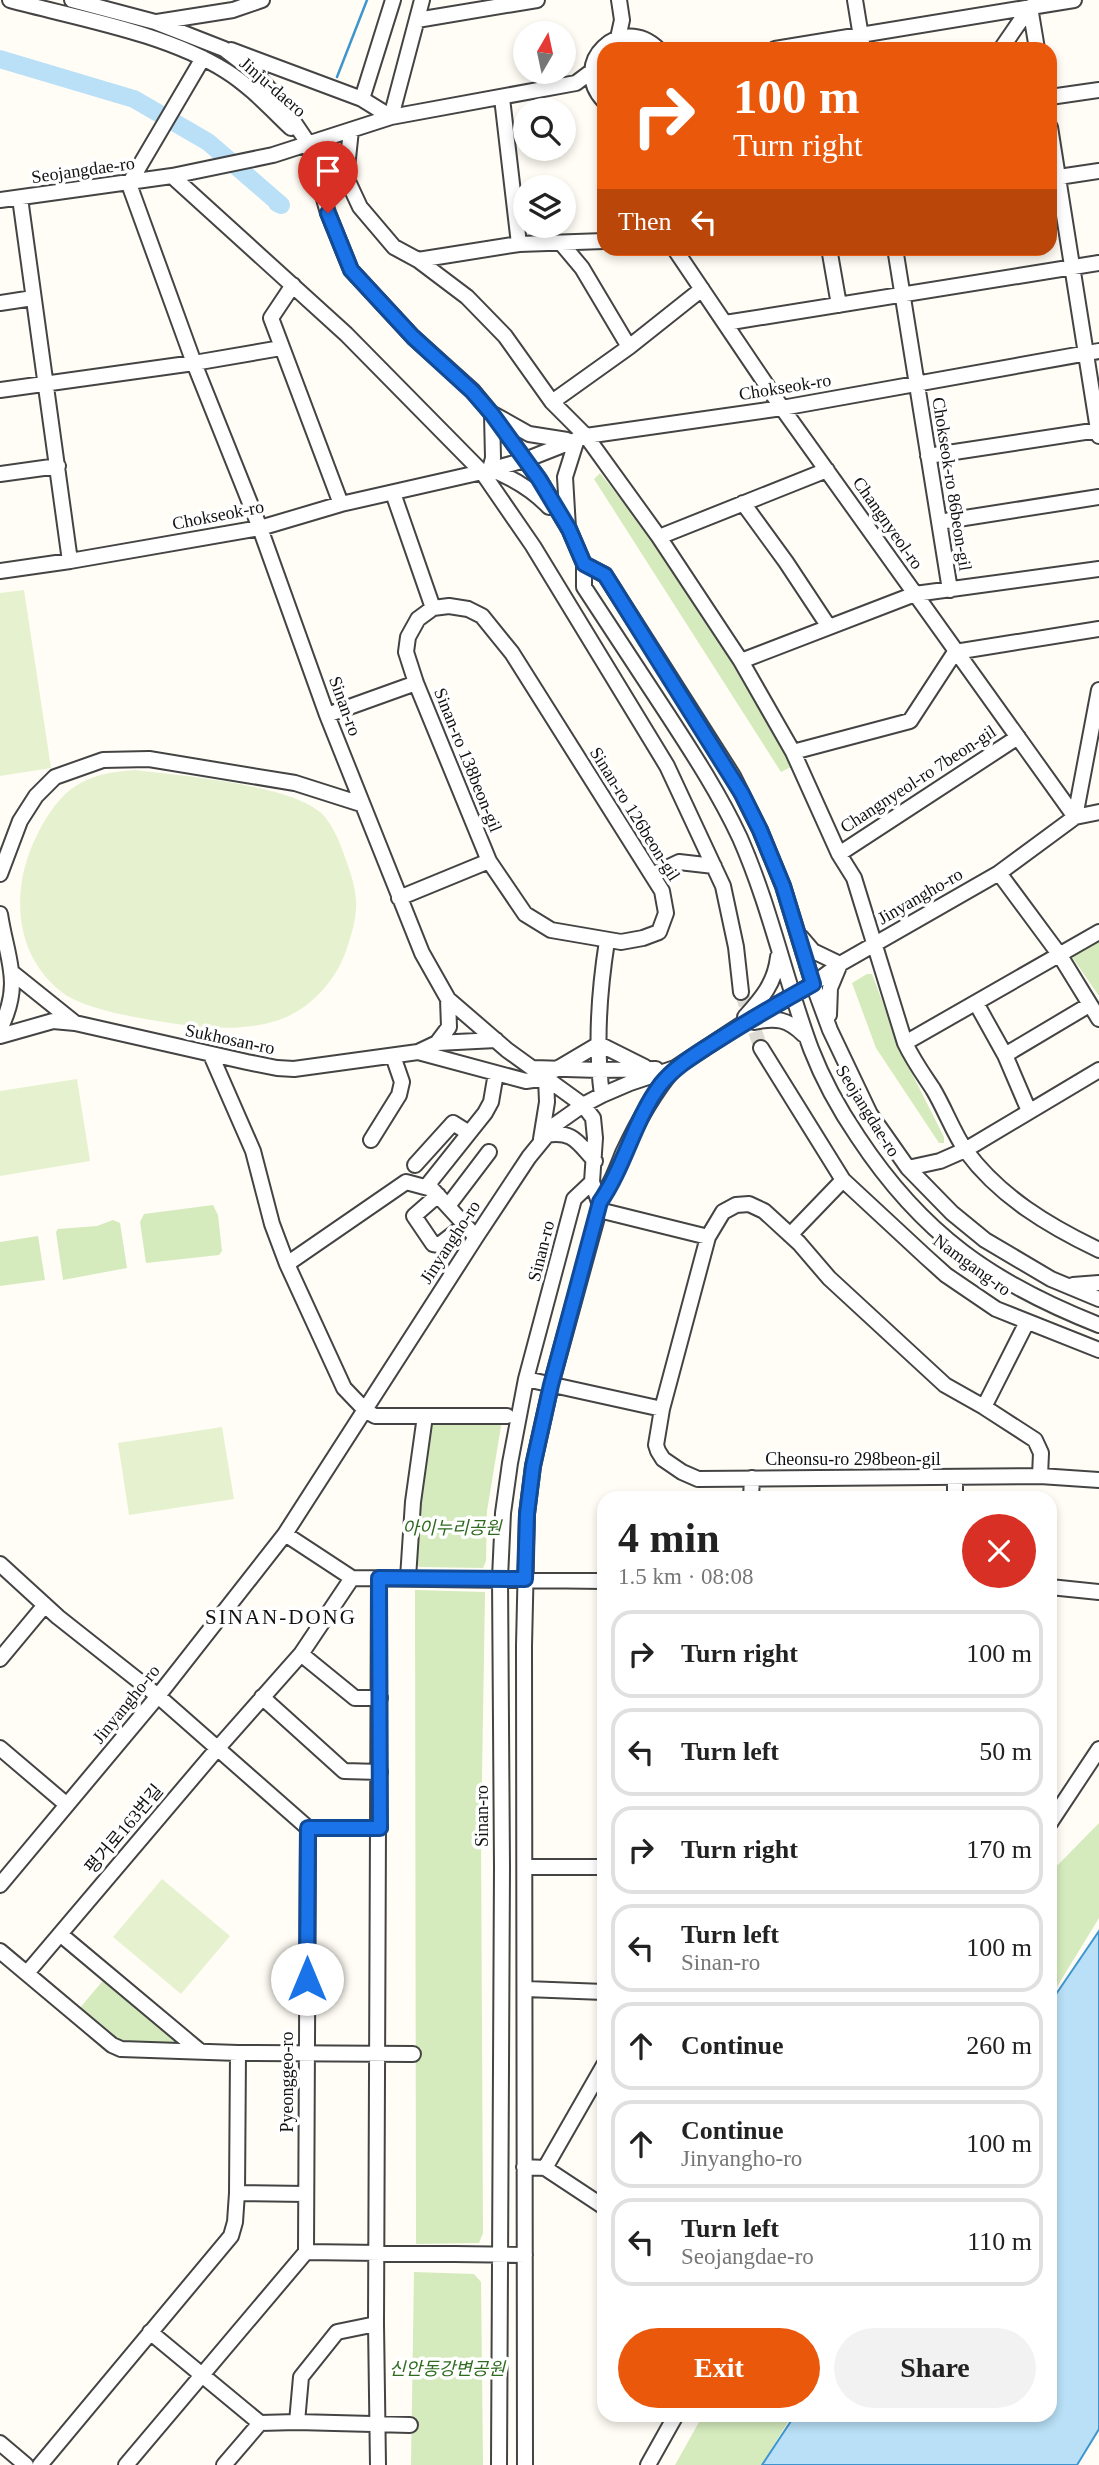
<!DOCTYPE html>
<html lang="en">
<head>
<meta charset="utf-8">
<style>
	body { margin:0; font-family:"Times New Roman","Noto Sans KR",serif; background:#f2f2f2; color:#222; height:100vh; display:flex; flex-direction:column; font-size:26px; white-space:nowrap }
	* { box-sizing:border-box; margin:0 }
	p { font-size:23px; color:#767676 }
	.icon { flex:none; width:38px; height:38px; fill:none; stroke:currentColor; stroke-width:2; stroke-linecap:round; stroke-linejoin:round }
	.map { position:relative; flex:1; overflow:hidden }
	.sheet { position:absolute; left:597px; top:1491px; width:460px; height:931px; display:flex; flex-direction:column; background:#fff; border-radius:21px; box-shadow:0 4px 10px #0003 }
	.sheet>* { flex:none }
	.banner { position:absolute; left:597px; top:42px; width:460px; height:214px; border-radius:21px; box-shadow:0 4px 10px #0003; background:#ea580c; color:#fff; overflow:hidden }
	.needle { width:46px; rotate:9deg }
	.tools { position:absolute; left:513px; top:21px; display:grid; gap:14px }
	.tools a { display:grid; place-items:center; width:63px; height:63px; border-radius:50%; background:#fff; box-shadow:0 4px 10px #0003; font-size:35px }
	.pin { position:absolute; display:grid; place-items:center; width:60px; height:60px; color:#fff; margin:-72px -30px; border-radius:50% 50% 50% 0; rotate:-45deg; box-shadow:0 0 7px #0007 }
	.pin .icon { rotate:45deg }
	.me { position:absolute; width:77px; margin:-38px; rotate:0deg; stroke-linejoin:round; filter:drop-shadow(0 0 5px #0008) }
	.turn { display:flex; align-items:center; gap:24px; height:147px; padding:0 21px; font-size:32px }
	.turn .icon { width:91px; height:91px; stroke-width:2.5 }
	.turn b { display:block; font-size:49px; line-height:60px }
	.then { display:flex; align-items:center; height:66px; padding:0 21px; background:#0003; gap:14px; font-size:26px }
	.round { display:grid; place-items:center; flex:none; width:74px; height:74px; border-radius:37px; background:#f2f2f2 }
	.summary { display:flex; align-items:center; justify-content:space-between; height:119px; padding:0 21px }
	h1 { font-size:42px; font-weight:700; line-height:52px }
	.cta { display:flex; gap:14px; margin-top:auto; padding:14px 21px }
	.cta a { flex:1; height:80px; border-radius:42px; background:#ea580c; color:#fff; font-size:28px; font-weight:700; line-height:80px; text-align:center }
	.cta a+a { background:#f2f2f2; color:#222 }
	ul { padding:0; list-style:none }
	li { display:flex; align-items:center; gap:21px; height:88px; margin:0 14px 10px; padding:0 7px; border:4px solid #e0e0e0; border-radius:21px }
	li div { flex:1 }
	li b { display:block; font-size:26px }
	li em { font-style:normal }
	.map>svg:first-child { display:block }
	.green { fill:#d5ebbd }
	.pitch { fill:#e6f2cf }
	.water { fill:#b9e0f7; stroke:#3f96cf; stroke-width:2 }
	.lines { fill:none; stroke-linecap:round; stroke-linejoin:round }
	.stream { stroke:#3f96cf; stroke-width:2.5 }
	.river { stroke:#b9e0f7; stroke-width:18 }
	.minor-tunnel { stroke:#dbdad3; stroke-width:14; stroke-dasharray:14 7; stroke-linecap:butt }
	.minor-casing { stroke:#444; stroke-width:18 }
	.minor { stroke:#fff; stroke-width:14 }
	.route-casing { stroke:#114b97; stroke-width:18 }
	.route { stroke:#1a73e8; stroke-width:12 }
	.labels { text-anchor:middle; stroke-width:7; stroke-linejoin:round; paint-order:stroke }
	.street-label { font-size:18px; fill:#111; stroke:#fff }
	.park-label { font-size:18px; font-style:italic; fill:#2f6b1f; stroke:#fff }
	.quarter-label { font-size:21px; letter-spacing:2px; fill:#111; stroke:#fff }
</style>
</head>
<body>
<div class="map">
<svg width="1099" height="2465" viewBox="0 0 1099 2465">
	<rect width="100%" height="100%" fill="#fffdf5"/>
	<path class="green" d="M 600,473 L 712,615 L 801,762 L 781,772 L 594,479 Z
		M 1099,938 L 1099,996 L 1072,957 L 1075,948 Z
		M 867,974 L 872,974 L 902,1054 L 944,1137 L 944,1143 L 939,1143 L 876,1048 L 852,983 Z
		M 213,1205 L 218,1215 L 222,1251 L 219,1255 L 146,1263 L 140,1222 L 144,1214 Z
		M 113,1220 L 120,1223 L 127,1268 L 63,1280 L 56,1232 L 58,1229 L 97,1226 Z
		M 38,1236 L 45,1280 L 0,1286 L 0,1242 Z
		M 431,1419 L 502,1420 L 487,1511 L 486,1561 L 483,1568 L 420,1567 L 412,1563 L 419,1496 Z
		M 415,1590 L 485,1592 L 481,1838 L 483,2233 L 479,2243 L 416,2244 Z
		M 1099,1823 L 1099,1918 L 1050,1998 L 1050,1873 Z
		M 106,1977 L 179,2039 L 175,2046 L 127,2043 L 112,2036 L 79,2009 Z
		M 414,2272 L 474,2274 L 481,2282 L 483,2465 L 411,2465 Z
		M 703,2415 L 792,2415 L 762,2465 L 675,2465 Z"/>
	<path class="pitch" d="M 24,590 L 51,768 L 0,776 L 0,593 Z
		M 136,770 C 182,776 286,784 320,812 C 333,823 342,848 347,863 C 359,896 359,912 348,945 C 338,979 312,1008 279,1020 C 243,1032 201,1028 164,1022 C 137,1018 84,1009 63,993 C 13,955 10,888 37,835 C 61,788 83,773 136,770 Z
		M 77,1079 L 90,1161 L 0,1176 L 0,1091 Z
		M 222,1427 L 234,1499 L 129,1515 L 118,1443 Z
		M 162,1879 L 230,1936 L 181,1994 L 113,1937 Z"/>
	<path class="water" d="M 1099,1931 L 1099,2429 L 1077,2465 L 762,2465 L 795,2415 L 1050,2415 L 1050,2003 Z"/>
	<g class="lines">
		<path class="stream" d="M 337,77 L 367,0"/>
		<path class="river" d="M 0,59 L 134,99 L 208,142 L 281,205 L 277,203"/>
		<path class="minor-tunnel" d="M 741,992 L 761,1048"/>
		<g class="minor-casing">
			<path id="minor" d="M 10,0 C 80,19 165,33 226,71 C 250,86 271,109 291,128
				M 72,0 L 155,22 L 224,49 L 254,72 L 279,100 L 308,143 L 328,213 L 351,270 L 413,337 L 473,391 L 492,414 L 539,479 L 569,529 L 584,564 L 584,587 C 612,630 640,673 668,715 C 694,755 720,795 740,838 C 770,906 785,979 811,1049 C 823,1080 839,1109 858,1137 C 922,1234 992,1283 1099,1325
				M 855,0 L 863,49
				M 1030,7 L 1037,49
				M 417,20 L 537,0
				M 157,22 L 233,10 L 262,0
				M 618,38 L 622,20 L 619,0
				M 775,49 L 1074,0
				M 1001,49 L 1030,7
				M 231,50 L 362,99 L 391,117 L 422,0
				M 203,58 L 129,184 L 194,363 L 260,528 L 327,715 L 422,953 L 448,999 L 507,1050 L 583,1105 L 593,1118 L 595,1138 L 592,1182 L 599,1202 L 599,1210 L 551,1385 L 533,1466 L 527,1514 L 524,1646 L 525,2465
				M 1050,97 L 1099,90
				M 502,98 L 519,244
				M 362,99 L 393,0
				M 604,101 C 568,63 621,13 658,49
				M 1050,127 L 1099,436
				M 351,130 L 346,177 L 360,207 L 394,247 L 418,260 L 467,297 L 505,336 L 552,402 L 586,436 L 659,537 L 741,661 L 793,752 L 839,854 L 854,878 L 905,1043 C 913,1060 923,1074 933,1089 C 945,1109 953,1132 966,1151 C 1000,1197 1049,1226 1099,1250
				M 172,176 L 346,334 L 482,472 L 533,546 L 667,766 L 723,886 L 736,947 L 741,992
				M 1052,178 L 1099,171
				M 20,198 L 70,561
				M 0,200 L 172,176 L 273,155 L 391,117 L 576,83 L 592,71
				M 561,243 L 582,268 L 629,347
				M 674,248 L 782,408 L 1075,817
				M 829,248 L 839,305
				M 895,248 L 950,590
				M 418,260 L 519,244 L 604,241
				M 293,285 L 271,318 L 341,504
				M 0,303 L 33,298
				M 725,323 L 1099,263
				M 0,390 L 194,363 L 281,348
				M 552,402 L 629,347 L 702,289
				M 492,414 L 493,458 L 490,469 C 513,478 532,489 549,507
				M 495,415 L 529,434 L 567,440
				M 928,456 L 1099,430
				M 0,474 L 58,466
				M 393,493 L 433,608
				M 743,503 L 786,562 L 829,627
				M 939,522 L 1099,497
				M 568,528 L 565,477 L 577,439
				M 659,537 L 827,470
				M 584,564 L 605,575 L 733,776 L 760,830 L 783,886 L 813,984 L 830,1030 L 870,1114 L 908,1168 L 952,1213 L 985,1240 L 1051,1279 L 1099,1299
				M 0,571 L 70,561 L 260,528 L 341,504 L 482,472 L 525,460 L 586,436 L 782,408 L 1099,351
				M 449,606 L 468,609 L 482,616 L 512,653 L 662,891 L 666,913 L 659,932 L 643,938 L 621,942 L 551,930 L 525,914 L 489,861 L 416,683 L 406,652 L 408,637 L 418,619 L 433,608 Z
				M 741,661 L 915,594 L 1099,569
				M 327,715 L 416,683
				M 793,752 L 910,721 L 955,652 L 1099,629
				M 1075,817 L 1099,690
				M 839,854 L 1018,737
				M 999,873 L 1059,954 L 1099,1019
				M 0,874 L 20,821 L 36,796 L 55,777 L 103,760 L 149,759 L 295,783 L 361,804
				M 652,875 L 679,862 L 714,866
				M 399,898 L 489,861
				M 0,914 C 7,960 23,983 0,1029
				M 801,937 L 813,951 L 840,964 L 830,988 L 829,1015
				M 14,974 L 75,1023
				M 976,1003 L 1005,1055 L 1029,1111
				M 745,1017 C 762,998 775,983 778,957
				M 754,1022 C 776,1017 788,1019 804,1035
				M 0,1036 L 53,1021 L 75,1023 L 247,1062 L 277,1068 L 294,1069 L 418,1052 L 437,1043 L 496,1040
				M 437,1043 L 449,1027 L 448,999
				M 905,1043 L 1099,932
				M 761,1048 L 843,1180 L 926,1257 L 946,1275 L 996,1309 L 1099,1350
				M 418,1052 L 526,1081 L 546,1078 L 547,1102 L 541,1139
				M 211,1055 L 253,1151 L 272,1224 L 287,1264 L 344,1388 L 366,1411 L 375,1416 L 507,1416
				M 1005,1055 L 1089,1005
				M 533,1068 L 599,1070 L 656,1069
				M 555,1070 L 599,1044 L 645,1067
				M 602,1095 C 595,1044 599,992 607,941
				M 546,1135 C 573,1130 578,1143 595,1161
				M 371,1140 L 399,1095 L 402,1082 L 393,1056
				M 415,1165 L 453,1123 L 469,1133
				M 908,1168 L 940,1161 L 965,1150 L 1099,1070
				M 426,1187 L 485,1113 L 491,1102 L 496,1073
				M 438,1195 L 414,1216 L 433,1244 L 439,1245 L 465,1225
				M 599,1202 C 610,1186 616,1171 623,1153 C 637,1123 653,1094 674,1069
				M 448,1206 L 489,1152
				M 599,1210 L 708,1237
				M 790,1235 L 843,1180
				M 287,1264 L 406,1182 L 432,1189 L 476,1237
				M 1073,1285 L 1099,1283
				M 526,1379 L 662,1409
				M 984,1407 L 1027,1322
				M 1040,1476 L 1041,1453 L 1035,1440 L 984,1407 L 945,1385 L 829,1278 L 799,1243 L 764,1211 L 749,1204 L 736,1205 L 723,1212 L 708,1237 L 662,1409 L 656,1445 L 658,1451 L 663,1459 L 682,1472 L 698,1479 L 1040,1476 L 1099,1480
				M 955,1478 L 955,1498
				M 751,1498 L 752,1478
				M 285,1534 L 352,1578 L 604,1581
				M 0,1564 L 58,1617 L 158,1696 L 308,1828 L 306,2252 L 126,2465
				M 408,1578 L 413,1502 L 425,1416
				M 1050,1587 L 1099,1592
				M 301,1654 L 355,1698 L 380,1698
				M 0,1659 L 45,1605
				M 262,1697 L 344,1771 L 380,1772
				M 0,1748 L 67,1805
				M 1050,1823 L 1099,1749
				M 308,1828 L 380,1828
				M 526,1867 L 604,1867
				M 0,1885 L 158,1696 L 285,1534 L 476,1237 L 529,1157 L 556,1124 L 583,1105 L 602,1095 L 630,1083 L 675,1068 L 742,1024 L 813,984 L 840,964 L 999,873 L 1075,817 L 1099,812
				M 60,1934 L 201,2052
				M 0,1951 L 112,2045 L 121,2049 L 238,2053 L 413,2054
				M 27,1973 L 217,1749 L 301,1654 L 352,1578
				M 526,1989 L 604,1992
				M 524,2167 L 545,2168 L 604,2065
				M 545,2168 L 604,2207
				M 237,2193 L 306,2194
				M 306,2252 L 525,2255
				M 150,2332 L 260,2423 L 297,2422 L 410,2425
				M 297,2422 L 301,2377 L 337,2332 L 376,2324
				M 0,2443 L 26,2465
				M 40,2465 L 231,2236 L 235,2222 L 237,2193 L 238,2053
				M 224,2465 L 260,2423
				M 378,2465 L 376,2324 L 379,1578
				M 499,2465 L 502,1867 L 500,1578 L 503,1513 L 510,1463 L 526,1379 L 574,1199 L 592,1182
				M 648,2465 L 676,2415"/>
		</g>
		<use href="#minor" class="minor"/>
	</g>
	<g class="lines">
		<g class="route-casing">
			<path id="route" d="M 307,1979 L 308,1828 L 380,1828 L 379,1578 L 525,1579 L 527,1514 L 533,1466 L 551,1385 L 600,1202 C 625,1166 634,1120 661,1084 C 674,1068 690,1058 707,1047 C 741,1025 777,1004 813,984 L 783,886 L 760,830 L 742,794 L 605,575 L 584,564 L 569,529 L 539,479 L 492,414 L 472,391 L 413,337 L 351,270 L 328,213"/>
		</g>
		<use href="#route" class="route"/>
	</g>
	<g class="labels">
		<g class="street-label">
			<text transform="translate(273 87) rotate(41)" y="6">Jinju-daero</text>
			<text transform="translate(83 170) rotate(-8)" y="6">Seojangdae-ro</text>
			<text transform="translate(785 387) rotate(-9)" y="6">Chokseok-ro</text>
			<text transform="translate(952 484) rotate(81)" y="6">Chokseok-ro 86beon-gil</text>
			<text transform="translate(218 515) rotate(-11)" y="6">Chokseok-ro</text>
			<text transform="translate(888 523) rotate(55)" y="6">Changnyeol-ro</text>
			<text transform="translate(345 706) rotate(70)" y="6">Sinan-ro</text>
			<text transform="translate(468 760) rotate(68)" y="6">Sinan-ro 138beon-gil</text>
			<text transform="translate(918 779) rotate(-33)" y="6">Changnyeol-ro 7beon-gil</text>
			<text transform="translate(635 814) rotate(58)" y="6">Sinan-ro 126beon-gil</text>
			<text transform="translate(920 896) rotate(-30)" y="6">Jinyangho-ro</text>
			<text transform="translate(230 1039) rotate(12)" y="6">Sukhosan-ro</text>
			<text transform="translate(868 1111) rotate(58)" y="6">Seojangdae-ro</text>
			<text transform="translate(450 1242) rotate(-57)" y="6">Jinyangho-ro</text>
			<text transform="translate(541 1251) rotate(-76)" y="6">Sinan-ro</text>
			<text transform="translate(972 1265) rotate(36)" y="6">Namgang-ro</text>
			<text x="853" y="1465">Cheonsu-ro 298beon-gil</text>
			<text transform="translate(126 1704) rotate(-51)" y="6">Jinyangho-ro</text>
			<text transform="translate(482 1816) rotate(-90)" y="6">Sinan-ro</text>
			<text transform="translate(124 1829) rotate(-50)" y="6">평거로163번길</text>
			<text transform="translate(287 2082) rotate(-90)" y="6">Pyeonggeo-ro</text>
		</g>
		<g class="park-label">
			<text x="452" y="1534">아이누리공원</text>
			<text x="447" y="2375">신안동강변공원</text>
		</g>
		<g class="quarter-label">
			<text x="281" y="1624">SINAN-DONG</text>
		</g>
	</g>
</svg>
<div class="tools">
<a><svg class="needle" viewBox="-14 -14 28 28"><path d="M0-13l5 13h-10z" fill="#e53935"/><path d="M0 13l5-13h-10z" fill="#767676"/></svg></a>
<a><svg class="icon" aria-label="search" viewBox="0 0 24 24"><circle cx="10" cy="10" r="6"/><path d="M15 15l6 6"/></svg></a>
<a><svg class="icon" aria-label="layers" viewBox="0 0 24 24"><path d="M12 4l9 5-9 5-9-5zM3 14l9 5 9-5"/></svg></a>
</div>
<div class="pin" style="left:328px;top:213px;background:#d93025"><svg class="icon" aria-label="arrive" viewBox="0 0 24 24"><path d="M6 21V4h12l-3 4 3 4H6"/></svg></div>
<svg class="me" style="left:307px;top:1979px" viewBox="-20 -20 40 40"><circle r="19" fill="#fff"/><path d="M0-13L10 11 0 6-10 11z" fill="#1a73e8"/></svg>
<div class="banner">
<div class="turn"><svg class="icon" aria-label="right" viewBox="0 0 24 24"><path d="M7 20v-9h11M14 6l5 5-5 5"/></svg><div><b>100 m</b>Turn right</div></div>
<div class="then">Then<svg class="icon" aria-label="left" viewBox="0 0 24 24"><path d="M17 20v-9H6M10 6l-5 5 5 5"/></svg></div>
</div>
<section class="sheet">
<div class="summary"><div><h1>4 min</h1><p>1.5 km · 08:08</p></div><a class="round" style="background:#d93025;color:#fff"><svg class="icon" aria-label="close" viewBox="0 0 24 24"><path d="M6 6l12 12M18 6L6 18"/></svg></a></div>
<ul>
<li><svg class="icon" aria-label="right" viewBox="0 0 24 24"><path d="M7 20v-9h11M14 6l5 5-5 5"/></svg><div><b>Turn right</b></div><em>100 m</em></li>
<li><svg class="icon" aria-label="left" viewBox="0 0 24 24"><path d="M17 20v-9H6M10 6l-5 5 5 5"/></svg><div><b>Turn left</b></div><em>50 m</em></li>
<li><svg class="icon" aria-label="right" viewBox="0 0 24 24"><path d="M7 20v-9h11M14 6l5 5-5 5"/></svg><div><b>Turn right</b></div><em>170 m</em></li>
<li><svg class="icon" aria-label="left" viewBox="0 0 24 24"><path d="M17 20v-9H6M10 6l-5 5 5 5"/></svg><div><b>Turn left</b><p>Sinan-ro</p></div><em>100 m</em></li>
<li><svg class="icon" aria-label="ahead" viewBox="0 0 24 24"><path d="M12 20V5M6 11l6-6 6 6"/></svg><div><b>Continue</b></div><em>260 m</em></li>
<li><svg class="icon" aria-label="ahead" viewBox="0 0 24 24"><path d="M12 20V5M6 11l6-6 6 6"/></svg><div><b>Continue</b><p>Jinyangho-ro</p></div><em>100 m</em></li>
<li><svg class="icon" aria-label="left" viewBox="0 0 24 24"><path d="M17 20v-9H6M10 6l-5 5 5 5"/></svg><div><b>Turn left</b><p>Seojangdae-ro</p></div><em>110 m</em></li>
</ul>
<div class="cta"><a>Exit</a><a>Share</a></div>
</section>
</div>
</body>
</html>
